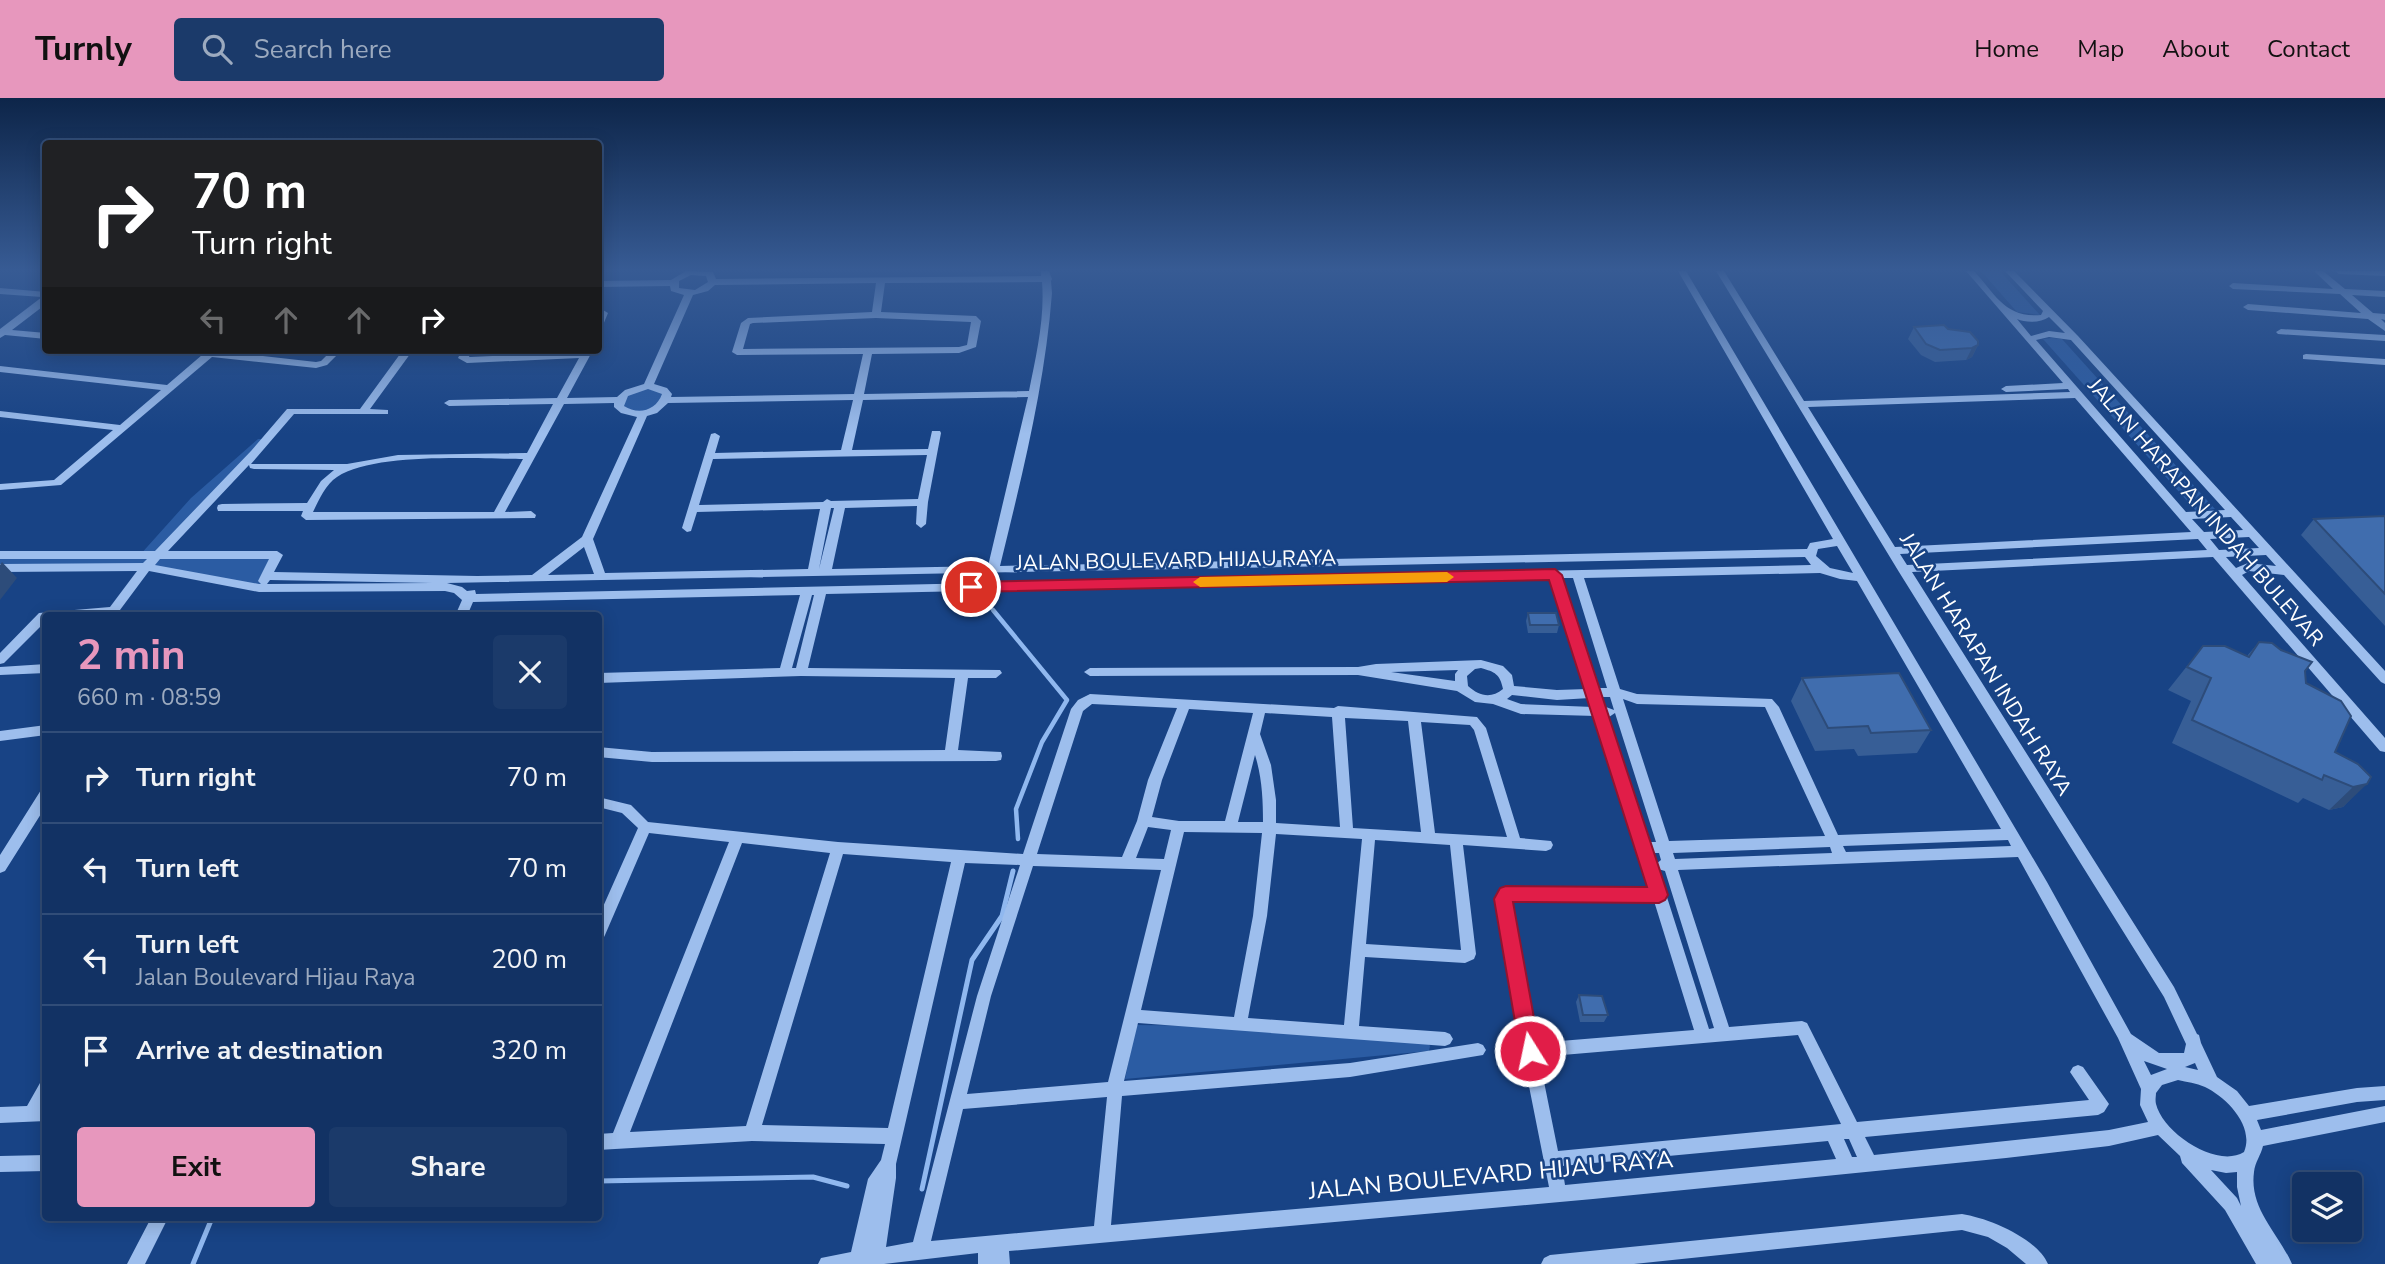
<!DOCTYPE html>
<html lang="en">
<head>
<meta charset="utf-8">
<style>
	body { margin:0; font-family:"Nunito Sans",sans-serif; background:#1b3a6a; color:#f1f3f6; height:100vh; display:flex; flex-direction:column; font-size:26px; white-space:nowrap }
	* { box-sizing:border-box; margin:0 }
	p { font-size:23px; color:#9caabf }
	.icon { flex:none; width:38px; height:38px; fill:none; stroke:currentColor; stroke-width:2; stroke-linecap:round; stroke-linejoin:round }
	.map { position:relative; flex:1; overflow:hidden }
	.details { position:absolute; left:42px; top:514px; width:560px; height:609px; display:flex; flex-direction:column; background:#123264; border-radius:7px; box-shadow:0 4px 18px #0003,0 0 0 2px #314d78 }
	.details>* { flex:none }
	.hud { position:absolute; left:42px; top:42px; width:560px; height:214px; border-radius:7px; box-shadow:0 4px 18px #0003,0 0 0 2px #314d78; background:#202124; color:#fff; overflow:hidden }
	.controls { position:absolute; left:2292px; top:1074px; display:grid; gap:14px }
	.controls a { display:grid; place-items:center; width:70px; height:70px; border-radius:7px; background:#123264; box-shadow:0 4px 18px #0003,0 0 0 2px #314d78; font-size:35px }
	.pin { position:absolute; display:grid; place-items:center; width:60px; height:60px; color:#fff; margin:-30px; border:4px solid #fff; border-radius:50%; box-shadow:0 2px 7px #0007 }
	.me { position:absolute; width:77px; margin:-38px; rotate:350deg; stroke-linejoin:round; filter:drop-shadow(0 0 5px #0008) }
	.turn { display:flex; align-items:center; gap:24px; height:147px; padding:0 35px; font-size:32px }
	.turn .icon { width:91px; height:91px; stroke-width:2.5 }
	.turn b { display:block; font-size:49px; line-height:60px }
	.lanes { display:flex; align-items:center; height:66px; padding:0 35px; background:#0003; justify-content:center; gap:35px; direction:ltr }
	.lanes .off { opacity:.35 }
	.round { display:grid; place-items:center; flex:none; width:74px; height:74px; border-radius:7px; background:#1b3a6a }
	.head { display:flex; align-items:center; justify-content:space-between; height:119px; padding:0 35px }
	h1 { font-size:42px; font-weight:700; line-height:52px; color:#e797bd }
	.primary-button { display:flex; gap:14px; margin-top:auto; padding:14px 35px }
	.primary-button a { flex:1; height:80px; border-radius:7px; background:#e797bd; color:#111; font-size:28px; font-weight:700; line-height:80px; text-align:center }
	.primary-button a+a { background:#1b3a6a; color:#f1f3f6 }
	ul { padding:0; list-style:none }
	li { display:flex; align-items:center; gap:21px; height:91px; padding:0 35px; border-top:2px solid #314d78 }
	li div { flex:1 }
	li b { display:block; font-size:26px }
	li em { font-style:normal }
	header { display:flex; align-items:center; gap:42px; box-sizing:border-box; height:98px; padding:0 35px; background:#e797bd; color:#111 }
	header strong { font-size:33px }
	nav { display:flex; gap:38px; margin-inline-start:auto; font-size:24px }
	.search { width:490px; height:63px; background:#1b3a6a; display:flex; align-items:center; gap:18px; box-sizing:border-box; padding:0 24px; border-radius:7px; color:#9caabf; font-size:26px }
	.map>svg:first-child { display:block }
	.green { fill:#2b5ca3 }
	.lines { fill:none; stroke-linecap:round; stroke-linejoin:round }
	.stream-far1 { stroke:#90b8ef; stroke-width:4.5 }
	.stream { stroke:#90b8ef; stroke-width:5 }
	.minor { fill:#9dbeed; fill-rule:evenodd }
	.wall { fill:#375e96 }
	.shaded-wall { fill:#2d4c7a }
	.building { fill:#406dae; stroke:#2d4c7a; stroke-width:2 }
	.route { fill:#e11d48; stroke:#92132f; stroke-width:2 }
	.slow { fill:#f59e0b }
	.labels { text-anchor:middle; stroke-width:5; stroke-linejoin:round; paint-order:stroke }
	.street-label { font-size:21px; fill:#fff; stroke:#184385 }
	.near-street-label { font-size:24px; fill:#fff; stroke:#184385 }
</style>
</head>
<body>
<header>
<strong>Turnly</strong>
<div class="search"><svg class="icon" aria-label="search" viewBox="0 0 24 24"><circle cx="10" cy="10" r="6"/><path d="M15 15l6 6"/></svg>Search here</div>
<nav><a>Home</a><a>Map</a><a>About</a><a>Contact</a></nav>
</header>
<div class="map">
<svg width="2385" height="1166" viewBox="0 0 2385 1166">
	<rect width="100%" height="100%" fill="#184385"/>
	<path class="green" d="M 1981,173 L 2000,173 L 2040,217 L 2017,214 Z
		M 2052,240 L 2062,241 L 2215,411 L 2196,413 L 2043,241 Z
		M 639,289 L 664,292 L 658,310 L 631,316 L 619,302 Z
		M 258,341 L 267,341 L 158,458 L 278,458 L 259,490 L 146,469 L 0,470 L 0,457 L 139,458 L 191,400 Z
		M 1136,927 L 1228,928 L 1427,943 L 1430,948 L 1429,953 L 1125,981 Z"/>
	<g class="lines">
		<path class="stream-far1" d="M 993,512 L 1067,602 L 1042,644 L 1016,711 L 1018,741"/>
		<path class="stream" d="M 598,1083 L 813,1079 L 847,1088
			M 922,1091 L 972,862 L 1002,818 L 1013,773
			M 193,1166 L 212,1120"/>
		<path class="minor" d="M 686,173 L 713,174 L 716,181 L 1041,178 L 1041,173 L 1049,173 L 1052,181 L 1051,183 L 1052,195 C 1045,287 1022,378 1000,468 L 1807,451 L 1810,445 L 1833,441 L 1678,173 L 1686,173 L 2047,784 L 2131,936 L 2159,955 L 2184,955 L 2186,946 L 2164,899 L 1899,474 L 1716,173 L 1724,173 L 1804,303 L 2070,294 L 2068,291 L 2006,294 L 2001,291 L 2006,288 L 2063,285 L 1966,173 L 1974,173 C 1996,197 2005,220 2041,217 L 2043,213 L 2005,173 L 2014,173 L 2078,238 L 2385,573 L 2385,586 L 2381,584 L 2284,477 L 2249,473 L 2242,477 L 2385,640 L 2385,654 L 2380,653 L 2213,459 L 1912,474 L 2174,889 L 2197,936 L 2199,937 L 2201,945 L 2217,979 L 2237,993 L 2249,1008 L 2357,990 L 2385,988 L 2385,1002 L 2357,1004 L 2257,1022 L 2261,1032 L 2385,1008 L 2385,1024 L 2263,1048 C 2261,1057 2255,1064 2254,1074 C 2249,1111 2278,1134 2292,1166 L 2256,1166 L 2225,1112 L 2182,1065 L 2180,1058 L 2158,1037 L 2109,1048 L 2006,1060 L 1593,1101 L 1009,1153 L 1010,1166 L 978,1166 L 978,1155 L 884,1166 L 818,1166 L 821,1160 L 851,1154 L 868,1081 L 881,1062 L 885,1046 L 752,1043 L 598,1052 L 598,1036 L 613,1035 L 729,744 L 649,735 L 605,837 L 603,841 L 598,843 L 598,820 L 638,730 L 622,715 L 598,709 L 598,699 L 631,707 L 648,724 L 838,744 L 1023,756 L 1071,611 L 1078,602 L 1090,596 L 1334,610 L 1338,608 L 1477,619 L 1486,630 L 1520,740 L 1551,743 L 1553,747 L 1551,751 L 1546,753 L 1463,747 L 1476,856 L 1474,861 L 1465,865 L 1365,859 L 1359,928 L 1445,934 L 1450,936 L 1453,941 L 1450,946 L 1445,948 L 1138,925 L 1124,983 L 1350,965 L 1478,945 L 1483,947 L 1486,952 L 1483,957 L 1350,979 L 1122,998 L 1111,1127 L 1549,1089 L 1522,953 L 1496,801 L 1501,792 L 1506,790 L 1650,791 L 1596,618 L 1521,616 L 1493,606 L 1475,604 L 1457,593 L 1358,577 L 1090,578 L 1084,574 L 1090,570 L 1358,569 L 1376,566 L 1481,562 L 1503,568 L 1512,577 L 1514,588 L 1557,592 L 1587,591 L 1551,481 L 826,496 L 808,570 L 1000,572 L 1002,575 L 996,580 L 968,580 L 958,652 L 1001,654 L 1002,658 L 1001,662 L 996,663 L 652,664 L 598,659 L 598,649 L 652,654 L 945,652 L 955,580 L 801,578 L 598,585 L 598,575 L 780,570 L 800,497 L 473,504 L 467,518 L 455,518 L 462,502 L 454,495 L 445,493 L 259,494 L 149,473 L 117,516 L 101,518 L 46,518 L 46,523 L 4,565 L 0,566 L 0,555 L 39,515 L 110,509 L 137,473 L 0,474 L 0,466 L 143,465 L 147,461 L 0,461 L 0,453 L 155,453 L 251,353 L 287,311 L 360,311 L 403,252 L 413,252 L 370,311 L 388,312 L 388,316 L 294,316 L 251,366 L 347,366 L 398,357 L 527,355 L 553,306 L 449,308 L 444,305 L 449,302 L 557,300 L 579,260 L 467,265 L 458,260 L 462,252 L 472,252 L 469,259 L 582,254 L 583,252 L 593,252 L 567,300 L 617,299 L 625,292 L 644,286 L 684,197 L 671,193 L 670,188 L 598,189 L 598,183 L 671,182 ZM 691,177 L 706,178 L 708,184 L 695,192 L 679,190 L 679,183 ZM 1042,184 C 1045,220 1036,258 1029,293 L 864,296 L 872,256 L 959,255 L 976,249 L 981,223 L 976,218 L 881,214 L 885,185 ZM 876,185 L 872,214 L 748,220 L 741,225 L 732,254 L 737,257 L 863,256 L 854,296 L 671,299 L 672,296 L 667,290 L 654,286 L 693,197 L 708,193 L 715,187 ZM 2049,219 L 2065,235 L 2049,233 L 2031,238 L 2017,221 C 2026,225 2041,225 2049,219 ZM 876,220 L 971,224 L 967,247 L 959,249 L 743,251 L 750,226 L 753,225 ZM 2049,239 L 2071,242 L 2225,412 L 2186,414 L 2036,242 ZM 648,291 L 662,296 C 656,313 638,317 624,308 L 628,298 ZM 1028,299 L 988,468 L 832,471 L 845,410 L 917,408 L 916,426 L 921,430 L 926,426 L 928,404 L 941,335 L 940,333 L 932,333 L 928,351 L 852,352 L 863,302 ZM 2075,300 L 2191,434 L 1895,449 L 1808,309 ZM 853,302 L 841,352 L 715,355 L 720,338 L 715,335 L 711,336 L 682,430 L 687,434 L 691,433 L 697,414 L 820,411 L 808,471 L 605,475 L 593,441 L 647,318 L 657,315 L 668,305 ZM 614,305 L 614,309 L 621,315 L 637,319 L 582,439 L 532,477 L 477,478 L 274,474 L 283,457 L 277,453 L 168,453 L 249,367 L 250,370 L 254,371 L 334,372 L 321,383 L 307,405 L 222,406 L 218,407 L 217,410 L 218,413 L 303,413 L 301,418 L 306,422 L 535,420 L 536,417 L 531,413 L 505,414 L 564,306 ZM 927,357 L 918,401 L 831,403 L 827,401 L 823,404 L 699,407 L 713,361 ZM 523,361 L 494,414 L 313,414 C 319,402 325,387 337,379 C 375,354 477,361 523,361 ZM 831,410 L 834,410 L 819,471 ZM 2231,419 L 2243,432 L 2204,434 L 2192,421 ZM 2249,439 L 2259,450 L 2219,452 L 2210,441 ZM 2198,441 L 2207,452 L 1907,467 L 1900,456 ZM 1837,448 L 1853,475 L 1830,470 L 1816,458 L 1818,451 ZM 584,449 L 594,476 L 548,477 ZM 2266,457 L 2276,468 L 2248,465 L 2236,470 L 2226,459 ZM 1805,459 L 1811,467 L 476,496 L 475,492 L 467,493 L 462,489 L 447,485 ZM 160,461 L 269,461 L 258,483 L 261,486 L 259,486 L 155,467 ZM 1820,475 L 1840,481 L 1857,483 L 2001,731 L 1838,737 L 1779,609 L 1772,601 L 1637,596 L 1620,591 L 1584,480 ZM 1562,480 L 1573,480 L 1607,590 L 1599,590 ZM 270,482 L 432,485 L 267,486 ZM 812,497 L 814,497 L 796,570 L 792,570 ZM 1481,570 C 1495,574 1500,576 1503,591 C 1491,601 1479,598 1468,588 L 1467,578 L 1475,571 ZM 1458,572 L 1455,576 L 1455,583 L 1391,574 ZM 1512,597 L 1557,602 L 1590,600 L 1593,609 L 1521,606 L 1507,601 ZM 1602,599 L 1610,599 L 1614,612 L 1606,609 ZM 1623,601 L 1637,606 L 1765,609 L 1825,738 L 1669,743 ZM 1092,606 L 1177,610 L 1148,682 L 1137,723 L 1122,759 L 1037,756 L 1083,613 ZM 1189,611 L 1253,615 L 1225,723 L 1179,723 L 1152,719 L 1162,682 ZM 1265,615 L 1332,619 L 1340,729 L 1276,725 L 1276,702 L 1271,667 L 1260,636 ZM 1615,615 L 1656,744 L 1649,744 L 1609,619 ZM 1345,620 L 1408,623 L 1421,734 L 1353,730 ZM 1421,624 L 1470,627 L 1474,632 L 1507,739 L 1435,735 ZM 1255,657 C 1262,679 1263,702 1263,724 L 1238,724 ZM 1148,729 L 1171,732 L 1164,761 L 1136,760 ZM 1184,734 L 1262,735 L 1253,818 L 1234,919 L 1141,912 ZM 1276,736 L 1362,741 L 1344,927 L 1248,920 L 1267,818 ZM 1375,742 L 1450,747 L 1461,852 L 1366,846 ZM 2008,742 L 2011,748 L 1846,754 L 1843,748 ZM 742,745 L 830,755 L 746,1028 L 630,1034 ZM 1830,749 L 1832,755 L 1675,761 L 1673,755 ZM 1652,755 L 1659,755 L 1661,762 L 1656,766 ZM 843,756 L 951,764 L 888,1030 L 762,1027 ZM 2018,759 L 2118,940 L 2141,991 L 2140,1007 L 2148,1024 L 2109,1032 L 1874,1057 L 1865,1039 L 2098,1017 L 2104,1014 L 2109,1006 L 2083,969 L 2078,967 L 2073,969 L 2070,974 L 2089,1002 L 1857,1024 L 1807,925 L 1802,923 L 1729,929 L 1678,772 ZM 965,765 L 1020,767 L 977,898 L 913,1144 L 886,1149 L 896,1080 L 896,1066 ZM 1033,768 L 1161,772 L 1108,984 L 967,996 L 991,898 ZM 1658,771 L 1665,773 L 1714,930 L 1709,931 ZM 1510,802 L 1654,803 L 1694,932 L 1536,945 ZM 1798,937 L 1841,1026 L 1558,1053 L 1539,959 ZM 2144,963 L 2167,971 L 2151,977 ZM 2195,965 L 2198,972 L 2185,969 ZM 2178,982 C 2187,984 2196,985 2205,989 C 2226,999 2255,1028 2244,1054 C 2217,1071 2163,1035 2156,1006 C 2155,1002 2156,998 2156,995 L 2162,987 ZM 1107,999 L 1094,1128 L 931,1143 L 963,1011 ZM 1844,1041 L 1849,1041 L 1857,1059 L 1852,1059 ZM 1828,1043 L 1836,1061 L 1565,1087 L 1562,1068 ZM 2211,1072 L 2226,1075 L 2237,1074 L 2237,1089 L 2241,1108 L 2237,1100 Z
			M 2314,173 L 2323,173 L 2345,191 L 2385,193 L 2385,199 L 2352,197 L 2373,215 L 2385,216 L 2385,222 L 2381,221 L 2385,225 L 2385,233 L 2368,221 L 2248,212 L 2243,209 L 2248,206 L 2361,215 L 2340,196 L 2233,191 L 2229,188 L 2233,185 L 2333,191 Z
			M 2335,173 L 2385,173 L 2385,178 L 2339,176 Z
			M 0,190 L 46,194 L 46,206 L 12,232 L 46,235 L 46,241 L 5,237 L 0,240 L 0,231 L 42,199 L 0,196 Z
			M 603,212 L 608,215 L 603,227 L 598,230 L 598,215 Z
			M 2281,231 L 2385,237 L 2385,243 L 2278,236 L 2276,234 Z
			M 173,252 L 219,252 L 218,253 L 316,264 L 321,263 L 332,252 L 342,252 L 327,267 L 316,270 L 212,259 L 61,387 L 0,392 L 0,386 L 54,382 L 113,332 L 0,319 L 0,313 L 120,327 L 161,292 L 0,274 L 0,268 L 167,287 L 202,257 L 178,255 Z
			M 2306,256 L 2385,261 L 2385,267 L 2303,261 L 2303,257 Z
			M 46,566 L 46,575 L 0,577 L 0,569 Z
			M 46,627 L 46,637 L 0,643 L 0,633 Z
			M 46,691 L 46,708 L 5,773 L 0,775 L 0,757 L 41,692 Z
			M 46,983 L 46,1023 L 0,1025 L 0,1009 L 27,1008 L 40,985 Z
			M 46,1057 L 46,1073 L 0,1074 L 0,1058 Z
			M 1962,1116 C 1988,1120 2037,1140 2048,1166 L 2026,1166 L 2007,1150 L 1988,1139 L 1962,1132 L 1634,1166 L 1541,1166 L 1544,1160 L 1550,1157 Z
			M 151,1120 L 168,1120 L 145,1166 L 127,1166 Z"/>
	</g>
	<path class="wall" d="M 1914,229 L 1948,231 L 1978,247 L 1972,259 L 1966,262 L 1935,264 L 1921,257 L 1908,241 Z
		M 2385,418 L 2385,528 L 2301,437 L 2314,421 Z
		M 1528,515 L 1559,527 L 1557,535 L 1528,535 L 1526,523 Z
		M 2259,544 L 2305,573 L 2306,585 L 2335,654 L 2371,679 L 2343,709 L 2329,712 L 2303,700 L 2298,705 L 2172,645 L 2191,603 L 2168,592 L 2203,548 L 2247,558 Z
		M 1802,580 L 1931,632 L 1917,655 L 1858,658 L 1854,651 L 1815,653 L 1791,603 Z
		M 1579,897 L 1608,917 L 1604,924 L 1580,924 L 1576,904 Z"/>
	<path class="shaded-wall" d="M 1978,247 L 1972,259 L 1966,262 L 1972,250 Z
		M 2,464 L 17,480 L 0,502 L 0,467 Z
		M 2367,686 L 2343,709 L 2329,712 L 2353,689 Z"/>
	<path class="building" d="M 1944,227 L 1948,231 L 1970,234 L 1978,243 L 1978,247 L 1972,250 L 1940,252 L 1926,246 L 1914,229 Z
		M 2385,418 L 2385,496 L 2314,421 Z
		M 1528,515 L 1556,515 L 1559,527 L 1530,527 Z
		M 2259,544 L 2272,545 L 2281,552 L 2312,564 L 2305,573 L 2306,585 L 2341,603 L 2351,618 L 2335,654 L 2358,666 L 2371,679 L 2367,686 L 2353,689 L 2324,677 L 2322,682 L 2192,622 L 2211,580 L 2187,569 L 2203,548 L 2225,548 L 2249,559 Z
		M 1899,575 L 1931,632 L 1871,635 L 1868,628 L 1828,630 L 1802,580 Z
		M 1579,897 L 1602,898 L 1608,917 L 1583,917 Z"/>
	<linearGradient id="sky" x2="0" y2="1"><stop stop-color="#0d2549"/><stop offset="0.51" stop-color="#375b94"/><stop offset="1" stop-color="#375b94" stop-opacity="0"/></linearGradient>
	<rect width="2385" height="336" fill="url(#sky)"/>
	<path class="route" d="M 1555,471 L 1562,477 L 1668,797 L 1665,802 L 1659,805 L 1513,804 L 1540,953 L 1537,959 L 1530,962 L 1523,959 L 1520,953 L 1494,801 L 1500,790 L 1506,788 L 1647,789 L 1549,482 L 971,494 L 964,489 L 971,484 Z"/>
	<path class="slow" d="M 1447,474 L 1454,479 L 1447,484 L 1200,489 L 1193,484 L 1200,479 Z"/>
	<g class="labels">
		<g class="street-label">
			<text transform="translate(2206 414) rotate(49)" y="7">JALAN HARAPAN INDAH BULEVAR</text>
			<text transform="translate(1176 462) rotate(-1)" y="7">JALAN BOULEVARD HIJAU RAYA</text>
			<text transform="translate(1986 566) rotate(58)" y="7">JALAN HARAPAN INDAH RAYA</text>
		</g>
		<g class="near-street-label">
			<text transform="translate(1491 1077) rotate(-5)" y="8">JALAN BOULEVARD HIJAU RAYA</text>
		</g>
	</g>
</svg>
<div class="controls">
<a><svg class="icon" aria-label="layers" viewBox="0 0 24 24"><path d="M12 4l9 5-9 5-9-5zM3 14l9 5 9-5"/></svg></a>
</div>
<div class="pin" style="left:971px;top:489px;background:#d93025"><svg class="icon" aria-label="arrive" viewBox="0 0 24 24"><path d="M6 21V4h12l-3 4 3 4H6"/></svg></div>
<svg class="me" style="left:1530px;top:953px" viewBox="-20 -20 40 40"><circle r="17" fill="#e11d48" stroke="#fff" stroke-width="3"/><path d="M0-11L8 9 0 5-8 9z" fill="#fff"/></svg>
<div class="hud">
<div class="turn"><svg class="icon" aria-label="right" viewBox="0 0 24 24"><path d="M7 20v-9h11M14 6l5 5-5 5"/></svg><div><b>70 m</b>Turn right</div></div>
<div class="lanes"><svg class="icon off" aria-label="left" viewBox="0 0 24 24"><path d="M17 20v-9H6M10 6l-5 5 5 5"/></svg><svg class="icon off" aria-label="ahead" viewBox="0 0 24 24"><path d="M12 20V5M6 11l6-6 6 6"/></svg><svg class="icon off" aria-label="ahead" viewBox="0 0 24 24"><path d="M12 20V5M6 11l6-6 6 6"/></svg><svg class="icon" aria-label="right" viewBox="0 0 24 24"><path d="M7 20v-9h11M14 6l5 5-5 5"/></svg></div>
</div>
<section class="details">
<div class="head"><div><h1>2 min</h1><p>660 m · 08:59</p></div><a class="round"><svg class="icon" aria-label="close" viewBox="0 0 24 24"><path d="M6 6l12 12M18 6L6 18"/></svg></a></div>
<ul>
<li><svg class="icon" aria-label="right" viewBox="0 0 24 24"><path d="M7 20v-9h11M14 6l5 5-5 5"/></svg><div><b>Turn right</b></div><em>70 m</em></li>
<li><svg class="icon" aria-label="left" viewBox="0 0 24 24"><path d="M17 20v-9H6M10 6l-5 5 5 5"/></svg><div><b>Turn left</b></div><em>70 m</em></li>
<li><svg class="icon" aria-label="left" viewBox="0 0 24 24"><path d="M17 20v-9H6M10 6l-5 5 5 5"/></svg><div><b>Turn left</b><p>Jalan Boulevard Hijau Raya</p></div><em>200 m</em></li>
<li><svg class="icon" aria-label="arrive" viewBox="0 0 24 24"><path d="M6 21V4h12l-3 4 3 4H6"/></svg><div><b>Arrive at destination</b></div><em>320 m</em></li>
</ul>
<div class="primary-button"><a>Exit</a><a>Share</a></div>
</section>
</div>
</body>
</html>
